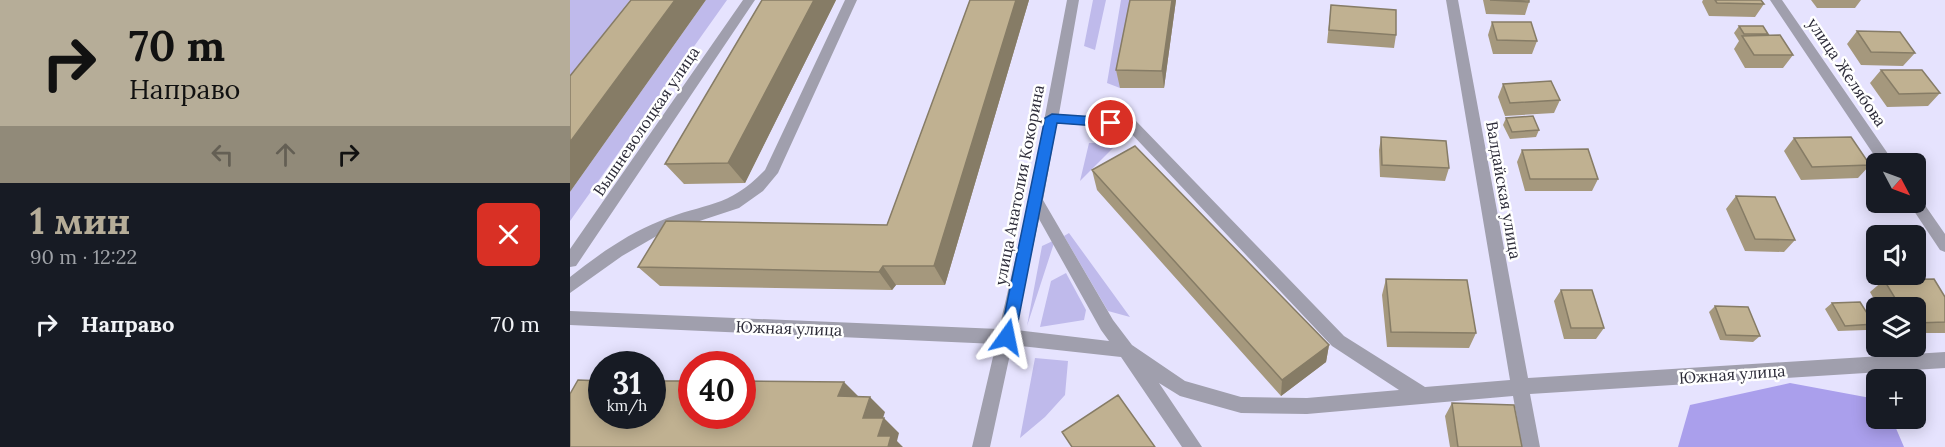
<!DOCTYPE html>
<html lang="ru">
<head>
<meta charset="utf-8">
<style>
	body { margin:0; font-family:Lora,serif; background:#242831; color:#f1f3f6; height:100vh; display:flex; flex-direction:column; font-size:22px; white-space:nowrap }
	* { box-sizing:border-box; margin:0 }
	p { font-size:20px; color:#9ea1a6 }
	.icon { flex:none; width:33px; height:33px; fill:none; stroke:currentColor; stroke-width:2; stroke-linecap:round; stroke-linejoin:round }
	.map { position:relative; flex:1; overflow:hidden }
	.details { display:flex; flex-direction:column; background:#171b24; width:570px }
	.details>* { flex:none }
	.hud { background:#b6ad98; color:#111; overflow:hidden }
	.needle { width:39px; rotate:131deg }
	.tools { position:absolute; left:1296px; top:153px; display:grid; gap:12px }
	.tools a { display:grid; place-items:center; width:60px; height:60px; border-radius:9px; background:#171b24; box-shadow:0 3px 15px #0003; font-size:30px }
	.speed { position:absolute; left:18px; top:351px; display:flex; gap:12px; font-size:30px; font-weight:700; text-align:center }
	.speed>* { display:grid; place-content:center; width:78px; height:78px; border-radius:50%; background:#171b24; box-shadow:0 3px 15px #0003; line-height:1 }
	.speed small { font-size:15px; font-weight:400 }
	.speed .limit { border:9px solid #d22; background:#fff; color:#111 }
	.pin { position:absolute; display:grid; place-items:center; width:51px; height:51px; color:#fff; margin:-26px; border:3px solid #fff; border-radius:50%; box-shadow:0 2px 6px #0007 }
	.me { position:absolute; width:66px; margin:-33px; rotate:12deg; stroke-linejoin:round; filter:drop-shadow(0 0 4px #0008) }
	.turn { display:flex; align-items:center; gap:21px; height:126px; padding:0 30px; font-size:27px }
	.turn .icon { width:78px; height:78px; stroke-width:2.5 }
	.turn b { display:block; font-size:42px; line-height:51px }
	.lanes { display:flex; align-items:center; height:57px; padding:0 30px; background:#0003; justify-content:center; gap:30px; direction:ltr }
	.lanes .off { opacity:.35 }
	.round { display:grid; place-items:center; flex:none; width:63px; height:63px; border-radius:9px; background:#242831 }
	.head { display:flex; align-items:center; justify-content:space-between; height:102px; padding:0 30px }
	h1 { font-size:36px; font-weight:800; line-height:45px; color:#b6ad98 }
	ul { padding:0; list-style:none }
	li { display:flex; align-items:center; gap:18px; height:78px; padding:0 30px }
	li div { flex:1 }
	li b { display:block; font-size:22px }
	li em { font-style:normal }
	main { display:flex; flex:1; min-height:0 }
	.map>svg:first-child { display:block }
	.green { fill:#bfbaeb }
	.forest { fill:#aa9fec }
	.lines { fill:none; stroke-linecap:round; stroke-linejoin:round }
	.minor { fill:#a09fad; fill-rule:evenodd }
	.wall { fill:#a5987d }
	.shaded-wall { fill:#867c66 }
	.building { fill:#c0b191; stroke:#867c66; stroke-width:1.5 }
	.route { fill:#1a73e8; stroke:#114b97; stroke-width:1.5 }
	.labels { text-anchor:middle; stroke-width:5; stroke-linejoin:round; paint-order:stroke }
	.street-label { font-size:16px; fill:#2c2b38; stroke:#fff }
</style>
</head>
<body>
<main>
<section class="details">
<div class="hud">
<div class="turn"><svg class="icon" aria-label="right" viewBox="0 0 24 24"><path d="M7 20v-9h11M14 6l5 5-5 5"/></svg><div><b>70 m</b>Направо</div></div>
<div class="lanes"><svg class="icon off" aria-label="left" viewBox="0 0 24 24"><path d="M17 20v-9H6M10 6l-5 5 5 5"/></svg><svg class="icon off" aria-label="ahead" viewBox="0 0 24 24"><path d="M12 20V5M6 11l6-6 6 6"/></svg><svg class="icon" aria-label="right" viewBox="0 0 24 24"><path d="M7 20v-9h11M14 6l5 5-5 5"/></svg></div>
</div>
<div class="head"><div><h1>1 мин</h1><p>90 m · 12:22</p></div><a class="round" style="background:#d93025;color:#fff"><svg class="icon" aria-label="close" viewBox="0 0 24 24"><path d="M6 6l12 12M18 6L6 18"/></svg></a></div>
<ul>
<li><svg class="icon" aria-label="right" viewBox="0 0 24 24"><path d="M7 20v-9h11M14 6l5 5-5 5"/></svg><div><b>Направо</b></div><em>70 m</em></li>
</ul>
</section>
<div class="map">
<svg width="1375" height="447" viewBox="0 0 1375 447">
	<rect width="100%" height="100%" fill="#e6e3fe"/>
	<path class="green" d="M 0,0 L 60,0 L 5,70 L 0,123 Z
		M 136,0 L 157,0 L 0,221 L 0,192 Z
		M 523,0 L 536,0 L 525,50 L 514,46 Z
		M 551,0 L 566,0 L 550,88 L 537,83 Z
		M 519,143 L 548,143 L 510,181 Z
		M 499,233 L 560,317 L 538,311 L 494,236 Z
		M 485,240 L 457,326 L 472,246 Z
		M 496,273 L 516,310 L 514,320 L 470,327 L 481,281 Z
		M 465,358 L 498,361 L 495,395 L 475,417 L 450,438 Z"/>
	<path class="forest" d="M 1220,383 L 1306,399 L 1306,418 L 1322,419 L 1334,447 L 1108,447 L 1120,405 Z"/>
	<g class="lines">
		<path class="minor" d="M 173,0 L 185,0 L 6,266 L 0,267 L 0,249 Z
			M 275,0 L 287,0 L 208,173 L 193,191 L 169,208 L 90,234 L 52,256 L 0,293 L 0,277 C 28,255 57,234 90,221 C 136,202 158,209 195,170 Z
			M 497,0 L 509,0 L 489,114 L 566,121 L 774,336 L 855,387 L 940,380 L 876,0 L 888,0 L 958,378 L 1375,352 L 1375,368 L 960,394 L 970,447 L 952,447 L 943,396 L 737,414 L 671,413 L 610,396 L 589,383 L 632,447 L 612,447 L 551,357 L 442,345 L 420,447 L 402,447 L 426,344 L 0,325 L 0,311 L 429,329 L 459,200 ZM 487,123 L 557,129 L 762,346 L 829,390 L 737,398 L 671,397 L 615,381 L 562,345 L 543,320 L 473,200 ZM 469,219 L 531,330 L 539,341 L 445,330 Z
			M 1200,0 L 1212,0 L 1325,164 L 1310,164 Z
			M 1346,196 L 1350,198 L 1375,234 L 1375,252 L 1370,250 L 1338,202 L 1346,202 Z"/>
	</g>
	<path class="wall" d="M 192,0 L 266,0 L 175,183 L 114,184 L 95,164 Z
		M 400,0 L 459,0 L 375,285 L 326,285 L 322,290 L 90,286 L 68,267 L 317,225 Z
		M 560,0 L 606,0 L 594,88 L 550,88 L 546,70 Z
		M 913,0 L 959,0 L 959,2 L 955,15 L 916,14 Z
		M 1133,0 L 1191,0 L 1194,4 L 1185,17 L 1139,16 L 1132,2 Z
		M 1241,0 L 1291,0 L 1285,8 L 1247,8 Z
		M 761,5 L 826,35 L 824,48 L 757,43 Z
		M 922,22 L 967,41 L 962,54 L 923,54 L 918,35 Z
		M 1169,26 L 1198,34 L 1197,35 L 1223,55 L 1213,68 L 1175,68 L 1164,49 L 1169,41 L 1164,33 Z
		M 1287,31 L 1345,53 L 1333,66 L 1291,65 L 1277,44 Z
		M 1311,70 L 1370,93 L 1358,106 L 1317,107 L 1300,83 Z
		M 933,84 L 990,100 L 984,113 L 935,116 L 928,97 Z
		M 936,118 L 969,130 L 966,137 L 940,139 L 933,125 Z
		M 811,137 L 879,168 L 875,181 L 810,177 L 809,150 Z
		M 1224,138 L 1300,165 L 1288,178 L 1231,180 L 1214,151 Z
		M 952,150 L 1028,179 L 1022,191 L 955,191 L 947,162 Z
		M 522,170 L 759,345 L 756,362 L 711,396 L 527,190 Z
		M 1166,196 L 1225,240 L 1214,252 L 1175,251 L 1156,209 Z
		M 816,279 L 906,333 L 899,348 L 817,347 L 812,295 Z
		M 1314,280 L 1375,297 L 1375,333 L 1346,333 L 1346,308 L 1309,308 L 1300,292 Z
		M 991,290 L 1034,328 L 1026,339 L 994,339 L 984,301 Z
		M 1262,303 L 1304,324 L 1296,330 L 1268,331 L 1255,309 Z
		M 1145,306 L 1190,336 L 1183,342 L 1150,340 L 1139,312 Z
		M 882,403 L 952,447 L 880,447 L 875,416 Z"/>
	<path class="shaded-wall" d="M 105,0 L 136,0 L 0,192 L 0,142 Z
		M 244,0 L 266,0 L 175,183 L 158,163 Z
		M 446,0 L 459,0 L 375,285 L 364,266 Z
		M 602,0 L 606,0 L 594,88 L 592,71 Z
		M 313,266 L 326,285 L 322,290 L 309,272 Z
		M 759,345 L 756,362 L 711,396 L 712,380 Z
		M 274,382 L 290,398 L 268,396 Z
		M 300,397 L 315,412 L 308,433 L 293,418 Z
		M 314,418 L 329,433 L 327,441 L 333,447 L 318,447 L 308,436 Z"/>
	<path class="building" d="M 61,0 L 105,0 L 0,142 L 0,76 Z
		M 192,0 L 244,0 L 158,163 L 95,164 Z
		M 400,0 L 446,0 L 364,266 L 313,266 L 309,272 L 68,267 L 96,221 L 317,225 Z
		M 560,0 L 602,0 L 592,71 L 546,70 Z
		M 920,0 L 959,0 L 959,2 Z
		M 1145,0 L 1191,0 L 1194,4 L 1147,3 Z
		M 761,5 L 826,10 L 826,35 L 759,30 Z
		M 922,22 L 961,22 L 967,41 L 927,40 Z
		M 1169,26 L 1193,26 L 1198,34 L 1174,34 Z
		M 1287,31 L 1330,32 L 1345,53 L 1301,52 Z
		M 1210,35 L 1223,55 L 1184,55 L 1172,36 Z
		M 1311,70 L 1352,70 L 1370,93 L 1329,94 Z
		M 981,81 L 990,100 L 940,103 L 933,84 Z
		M 963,116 L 969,130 L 942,132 L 936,118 Z
		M 811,137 L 876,141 L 879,168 L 812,165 Z
		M 1281,137 L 1300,165 L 1242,167 L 1224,138 Z
		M 565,146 L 759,345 L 712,380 L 522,170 Z
		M 1018,149 L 1028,179 L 960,179 L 952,150 Z
		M 1166,196 L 1205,197 L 1225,240 L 1185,239 Z
		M 816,279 L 897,280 L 906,333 L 821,332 Z
		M 1364,279 L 1375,297 L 1375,322 L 1346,323 L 1346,308 L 1331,308 L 1314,280 Z
		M 991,290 L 1022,290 L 1034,328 L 1001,328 Z
		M 1290,302 L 1304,324 L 1275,326 L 1262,303 Z
		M 1145,306 L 1178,307 L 1190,336 L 1156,335 Z
		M 8,380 L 32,381 L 32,416 L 82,416 L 82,381 L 122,381 L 122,416 L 172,416 L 172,381 L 274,382 L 268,396 L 300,397 L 293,418 L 314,418 L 308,436 L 321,436 L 318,447 L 0,447 L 0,394 Z
		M 548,395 L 585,447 L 502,447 L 492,432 Z
		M 882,403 L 944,405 L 952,447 L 888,447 Z"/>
	<path class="route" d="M 482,114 L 541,118 L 547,123 L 541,127 L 487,123 L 445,337 L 443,342 L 437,344 L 432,342 L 430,337 L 475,118 Z"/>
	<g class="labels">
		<g class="street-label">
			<text transform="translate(1277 72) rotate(56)" y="6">улица Желябова</text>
			<text transform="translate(76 121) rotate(-56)" y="6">Вышневолоцкая улица</text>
			<text transform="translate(449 185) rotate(-79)" y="6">улица Анатолия Кокорина</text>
			<text transform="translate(934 190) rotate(80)" y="6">Валдайская улица</text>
			<text transform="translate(219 328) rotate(2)" y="6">Южная улица</text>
			<text transform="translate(1162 374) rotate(-4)" y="6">Южная улица</text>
		</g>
	</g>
</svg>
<div class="tools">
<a><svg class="needle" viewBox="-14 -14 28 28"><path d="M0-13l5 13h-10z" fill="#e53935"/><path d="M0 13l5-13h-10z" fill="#9ea1a6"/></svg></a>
<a><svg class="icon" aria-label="sound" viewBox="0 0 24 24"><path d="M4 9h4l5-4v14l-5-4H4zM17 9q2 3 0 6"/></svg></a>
<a><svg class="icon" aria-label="layers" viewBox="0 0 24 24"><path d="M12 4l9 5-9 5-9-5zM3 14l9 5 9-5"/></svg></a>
<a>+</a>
</div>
<div class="speed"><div>31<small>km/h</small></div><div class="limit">40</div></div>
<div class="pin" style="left:541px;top:123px;background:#d93025"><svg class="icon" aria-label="arrive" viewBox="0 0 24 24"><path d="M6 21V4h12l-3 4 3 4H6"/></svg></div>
<svg class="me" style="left:437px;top:337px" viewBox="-20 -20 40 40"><path d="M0-17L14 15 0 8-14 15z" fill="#1a73e8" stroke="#fff" stroke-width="4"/></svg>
</div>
</main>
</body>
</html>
